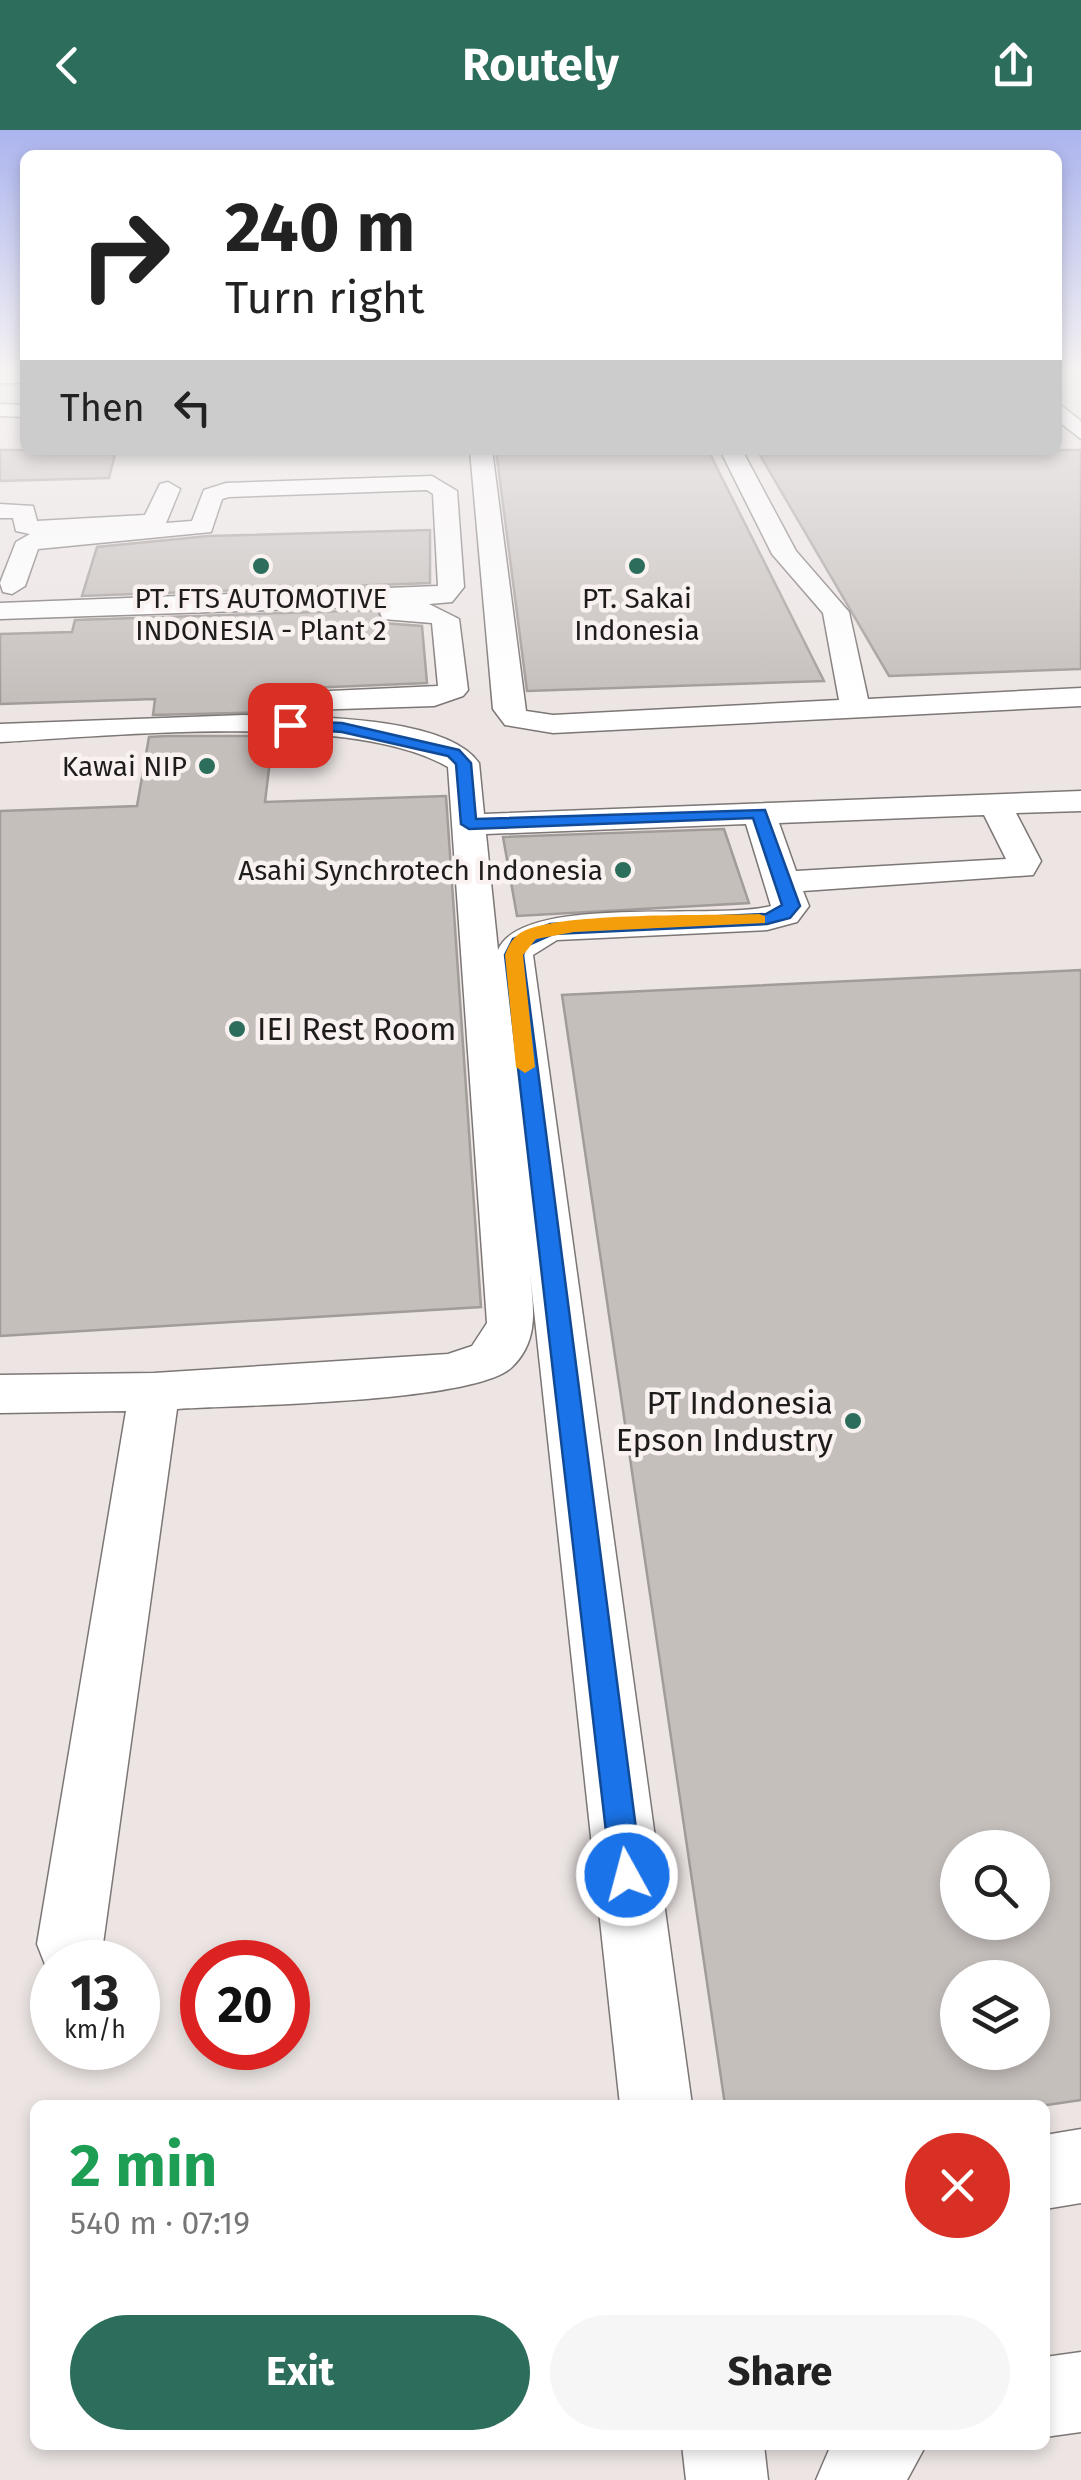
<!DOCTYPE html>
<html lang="en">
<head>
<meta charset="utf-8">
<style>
	body { margin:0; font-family:"Fira Sans",sans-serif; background:#f6f6f6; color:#222; height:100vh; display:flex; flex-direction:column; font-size:38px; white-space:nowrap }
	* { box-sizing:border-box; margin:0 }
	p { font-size:32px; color:#767676 }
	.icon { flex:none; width:55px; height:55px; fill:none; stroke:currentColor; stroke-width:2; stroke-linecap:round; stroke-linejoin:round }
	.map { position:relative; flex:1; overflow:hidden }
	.details { position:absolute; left:30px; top:1970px; width:1020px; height:350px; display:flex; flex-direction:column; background:#fff; border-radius:15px; box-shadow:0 5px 15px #0003 }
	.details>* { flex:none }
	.guide { position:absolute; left:20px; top:20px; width:1042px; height:305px; border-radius:15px; box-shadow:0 5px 15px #0003; background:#fff; color:#222; overflow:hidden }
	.fabs { position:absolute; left:940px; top:1700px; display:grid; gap:20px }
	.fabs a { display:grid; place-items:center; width:110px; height:110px; border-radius:50%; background:#fff; box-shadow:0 5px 15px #0003; font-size:50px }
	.speed { position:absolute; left:30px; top:1810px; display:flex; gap:20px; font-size:50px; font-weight:700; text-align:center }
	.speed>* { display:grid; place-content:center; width:130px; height:130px; border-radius:50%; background:#fff; box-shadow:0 5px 15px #0003; line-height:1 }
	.speed small { font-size:25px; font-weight:400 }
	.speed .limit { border:15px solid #d22; background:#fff; color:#111 }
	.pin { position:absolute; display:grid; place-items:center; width:85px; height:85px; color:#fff; margin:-42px; border-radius:20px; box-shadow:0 5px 15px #0006 }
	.me { position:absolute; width:110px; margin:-55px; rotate:353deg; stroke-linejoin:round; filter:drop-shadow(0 0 8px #0008) }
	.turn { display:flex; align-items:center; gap:35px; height:210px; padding:0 40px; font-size:45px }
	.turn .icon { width:130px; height:130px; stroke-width:2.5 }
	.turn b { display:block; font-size:70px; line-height:85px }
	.then { display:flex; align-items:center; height:95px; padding:0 40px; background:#0003; gap:20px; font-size:38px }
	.round { display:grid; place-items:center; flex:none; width:105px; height:105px; border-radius:52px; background:#f6f6f6 }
	.summary { display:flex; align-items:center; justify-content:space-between; height:170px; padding:0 40px }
	h1 { font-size:60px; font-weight:700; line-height:75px; color:#1e9e55 }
	.button { display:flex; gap:20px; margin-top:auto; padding:20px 40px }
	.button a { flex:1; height:115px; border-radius:60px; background:#2c6d5c; color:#fff; font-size:40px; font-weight:700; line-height:115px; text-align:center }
	.button a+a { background:#f6f6f6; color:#222 }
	header { display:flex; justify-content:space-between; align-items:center; height:130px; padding:0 40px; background:#2c6d5c; color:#fff; font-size:45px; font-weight:700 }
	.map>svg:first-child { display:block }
	.building { fill:#c5bfbc; stroke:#a19c99; stroke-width:2.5; fill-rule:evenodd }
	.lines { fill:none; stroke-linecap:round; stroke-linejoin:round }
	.minor-casing { stroke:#7c7675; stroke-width:3 }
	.minor { fill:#fff; fill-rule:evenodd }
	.route { fill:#1a73e8; stroke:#114b97; stroke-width:2.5 }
	.slow { fill:#f59e0b }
	.poi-dot { fill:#2c6d5c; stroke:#f9f2f1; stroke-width:4 }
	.labels { text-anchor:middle; stroke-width:9; stroke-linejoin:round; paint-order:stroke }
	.far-poi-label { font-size:28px; fill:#1f1c1c; stroke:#f9f2f1 }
	.poi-label { font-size:32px; fill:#1f1c1c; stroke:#f9f2f1; text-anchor:start }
</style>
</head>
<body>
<header><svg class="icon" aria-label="back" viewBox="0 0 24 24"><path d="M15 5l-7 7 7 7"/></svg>Routely<svg class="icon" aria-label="share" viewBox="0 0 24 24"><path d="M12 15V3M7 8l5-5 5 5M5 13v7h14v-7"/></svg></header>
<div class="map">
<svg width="1081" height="2350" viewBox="0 0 1081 2350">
	<rect width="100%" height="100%" fill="#ece5e4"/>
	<path class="building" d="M 0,320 L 116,320 L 109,348 L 0,351 Z
		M 496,320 L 708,320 L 824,551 L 527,561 Z
		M 757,320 L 1081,320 L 1081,539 L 889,546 Z
		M 430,400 L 430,453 L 82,466 L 97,417 L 208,406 Z
		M 378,480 L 383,493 L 422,496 L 427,553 L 308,558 L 279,565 L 276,582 L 153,585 L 155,569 L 0,574 L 0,504 L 72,502 L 75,490 Z
		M 167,606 L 273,606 L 265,672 L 446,666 L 481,1177 L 0,1206 L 0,681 L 137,676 L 149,607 Z
		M 724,699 L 749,773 L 517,786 L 503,707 Z
		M 1081,840 L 1081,1970 L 1047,1975 L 725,1975 L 562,865 ZM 958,1718 L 1032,1718 L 1032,1792 L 958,1792 ZM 958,1848 L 1032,1848 L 1032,1922 L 958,1922 Z"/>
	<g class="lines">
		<g class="minor-casing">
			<path id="minor" d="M 0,241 L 25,241 L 25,253 L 0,253 Z
				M 1058,273 L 1081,291 L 1081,309 L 1058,291 Z
				M 0,274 L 25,275 L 25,287 L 0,286 Z
				M 470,320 L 492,320 L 526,581 L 553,585 L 839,570 L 823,483 L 772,424 L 720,320 L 742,320 L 796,421 L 849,482 L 868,569 L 1081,558 L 1081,576 L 553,603 L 505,595 L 493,579 Z
				M 432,346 L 457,361 L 464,457 L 452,472 L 429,474 L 459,489 L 468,560 L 463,566 L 434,576 L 308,580 L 293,571 L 308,562 L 438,556 L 432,493 L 383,489 L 380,483 L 390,476 L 0,489 L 0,473 L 438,456 L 433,364 L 427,360 L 229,367 L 222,369 L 211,402 L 38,419 L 25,456 L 12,464 L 3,462 L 0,453 L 16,412 L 30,404 L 16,401 L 13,388 L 0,388 L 0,374 L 33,376 L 37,391 L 145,385 L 160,354 L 168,352 L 180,359 L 166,393 L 192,391 L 204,360 L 226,353 Z
				M 244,585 C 299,587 445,584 479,633 L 484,684 L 1081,661 L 1081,681 L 1016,683 L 1041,731 L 1033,745 L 803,761 L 809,776 L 797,792 L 767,800 L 557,810 L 533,825 L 692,1975 L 620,1975 L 530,1143 C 533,1177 540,1210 512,1237 C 475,1273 238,1275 177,1279 L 103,1814 L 96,1832 L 52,1832 L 52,1840 L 46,1837 L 37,1814 L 126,1281 L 0,1283 L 0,1245 L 154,1243 L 448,1224 L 472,1216 L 487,1193 L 448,637 C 352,581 114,606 0,612 L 0,594 ZM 984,685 L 1006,729 L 796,741 L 779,693 ZM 746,694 L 771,776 C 714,791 522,763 498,820 L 486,704 Z
				M 1081,1999 L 1081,2073 L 1045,2079 L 1045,2005 Z
				M 1081,2222 L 1081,2302 L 1045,2307 L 1045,2227 Z
				M 682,2315 L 764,2315 L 768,2350 L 686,2350 Z
				M 831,2315 L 926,2315 L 907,2350 L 816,2350 Z"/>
		</g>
		<use href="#minor" class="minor"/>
	</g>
	<linearGradient id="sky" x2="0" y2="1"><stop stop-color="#abb4ee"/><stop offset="0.42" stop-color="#f6f3f3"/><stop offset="1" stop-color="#f6f3f3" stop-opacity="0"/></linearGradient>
	<rect width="1081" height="569" fill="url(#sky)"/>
	<path class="route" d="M 290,591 L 342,593 L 459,620 L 471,633 L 476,689 L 765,680 L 800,776 L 790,788 L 767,794 L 553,804 L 526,816 L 523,825 L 642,1745 L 638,1755 L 627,1760 L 616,1755 L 611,1745 L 505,825 L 513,809 L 550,794 L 766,784 L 782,775 L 753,688 L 469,699 L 461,694 L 456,634 L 448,626 L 342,602 L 285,598 Z"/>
	<path class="slow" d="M 759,784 L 765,786 L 765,793 L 574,802 L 536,809 L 523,825 L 535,937 L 525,943 L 516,937 L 505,825 C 509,815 513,806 524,801 C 563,782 709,786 759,784 Z"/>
	<g class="poi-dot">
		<circle cx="261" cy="436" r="10"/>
		<circle cx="637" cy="436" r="10"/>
		<circle cx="207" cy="636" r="10"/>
		<circle cx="623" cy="740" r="10"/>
		<circle cx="237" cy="899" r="10"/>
		<circle cx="853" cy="1291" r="10"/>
	</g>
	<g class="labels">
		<g class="far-poi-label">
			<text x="261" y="478">PT. FTS AUTOMOTIVE<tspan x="261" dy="32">INDONESIA - Plant 2</tspan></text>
			<text x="637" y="478">PT. Sakai<tspan x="637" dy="32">Indonesia</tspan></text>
			<text x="187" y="646" text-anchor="end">Kawai NIP</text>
			<text x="603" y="750" text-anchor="end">Asahi Synchrotech Indonesia</text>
		</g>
		<g class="poi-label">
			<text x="257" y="910">IEI Rest Room</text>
			<text x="833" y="1284" text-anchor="end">PT Indonesia<tspan x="833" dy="37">Epson Industry</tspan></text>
		</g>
	</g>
</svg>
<div class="fabs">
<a><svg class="icon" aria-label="search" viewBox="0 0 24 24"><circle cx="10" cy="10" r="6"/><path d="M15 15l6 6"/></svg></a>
<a><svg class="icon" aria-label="layers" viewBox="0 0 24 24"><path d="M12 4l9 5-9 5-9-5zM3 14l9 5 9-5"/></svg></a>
</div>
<div class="speed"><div>13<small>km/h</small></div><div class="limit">20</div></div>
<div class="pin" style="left:290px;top:595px;background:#d93025"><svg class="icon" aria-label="arrive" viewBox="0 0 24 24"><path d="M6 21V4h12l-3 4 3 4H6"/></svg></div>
<svg class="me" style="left:627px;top:1745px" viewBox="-20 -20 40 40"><circle r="17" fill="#1a73e8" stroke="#fff" stroke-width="3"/><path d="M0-11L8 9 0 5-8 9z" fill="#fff"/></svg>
<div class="guide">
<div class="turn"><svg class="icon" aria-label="right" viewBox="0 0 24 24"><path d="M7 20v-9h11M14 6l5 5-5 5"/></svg><div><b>240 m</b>Turn right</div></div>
<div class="then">Then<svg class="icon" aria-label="left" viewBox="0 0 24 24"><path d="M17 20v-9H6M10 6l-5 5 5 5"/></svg></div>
</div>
<section class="details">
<div class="summary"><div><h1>2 min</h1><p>540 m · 07:19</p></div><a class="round" style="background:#d93025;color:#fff"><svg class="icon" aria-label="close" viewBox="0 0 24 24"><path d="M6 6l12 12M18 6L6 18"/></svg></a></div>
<div class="button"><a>Exit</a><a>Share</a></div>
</section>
</div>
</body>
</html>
